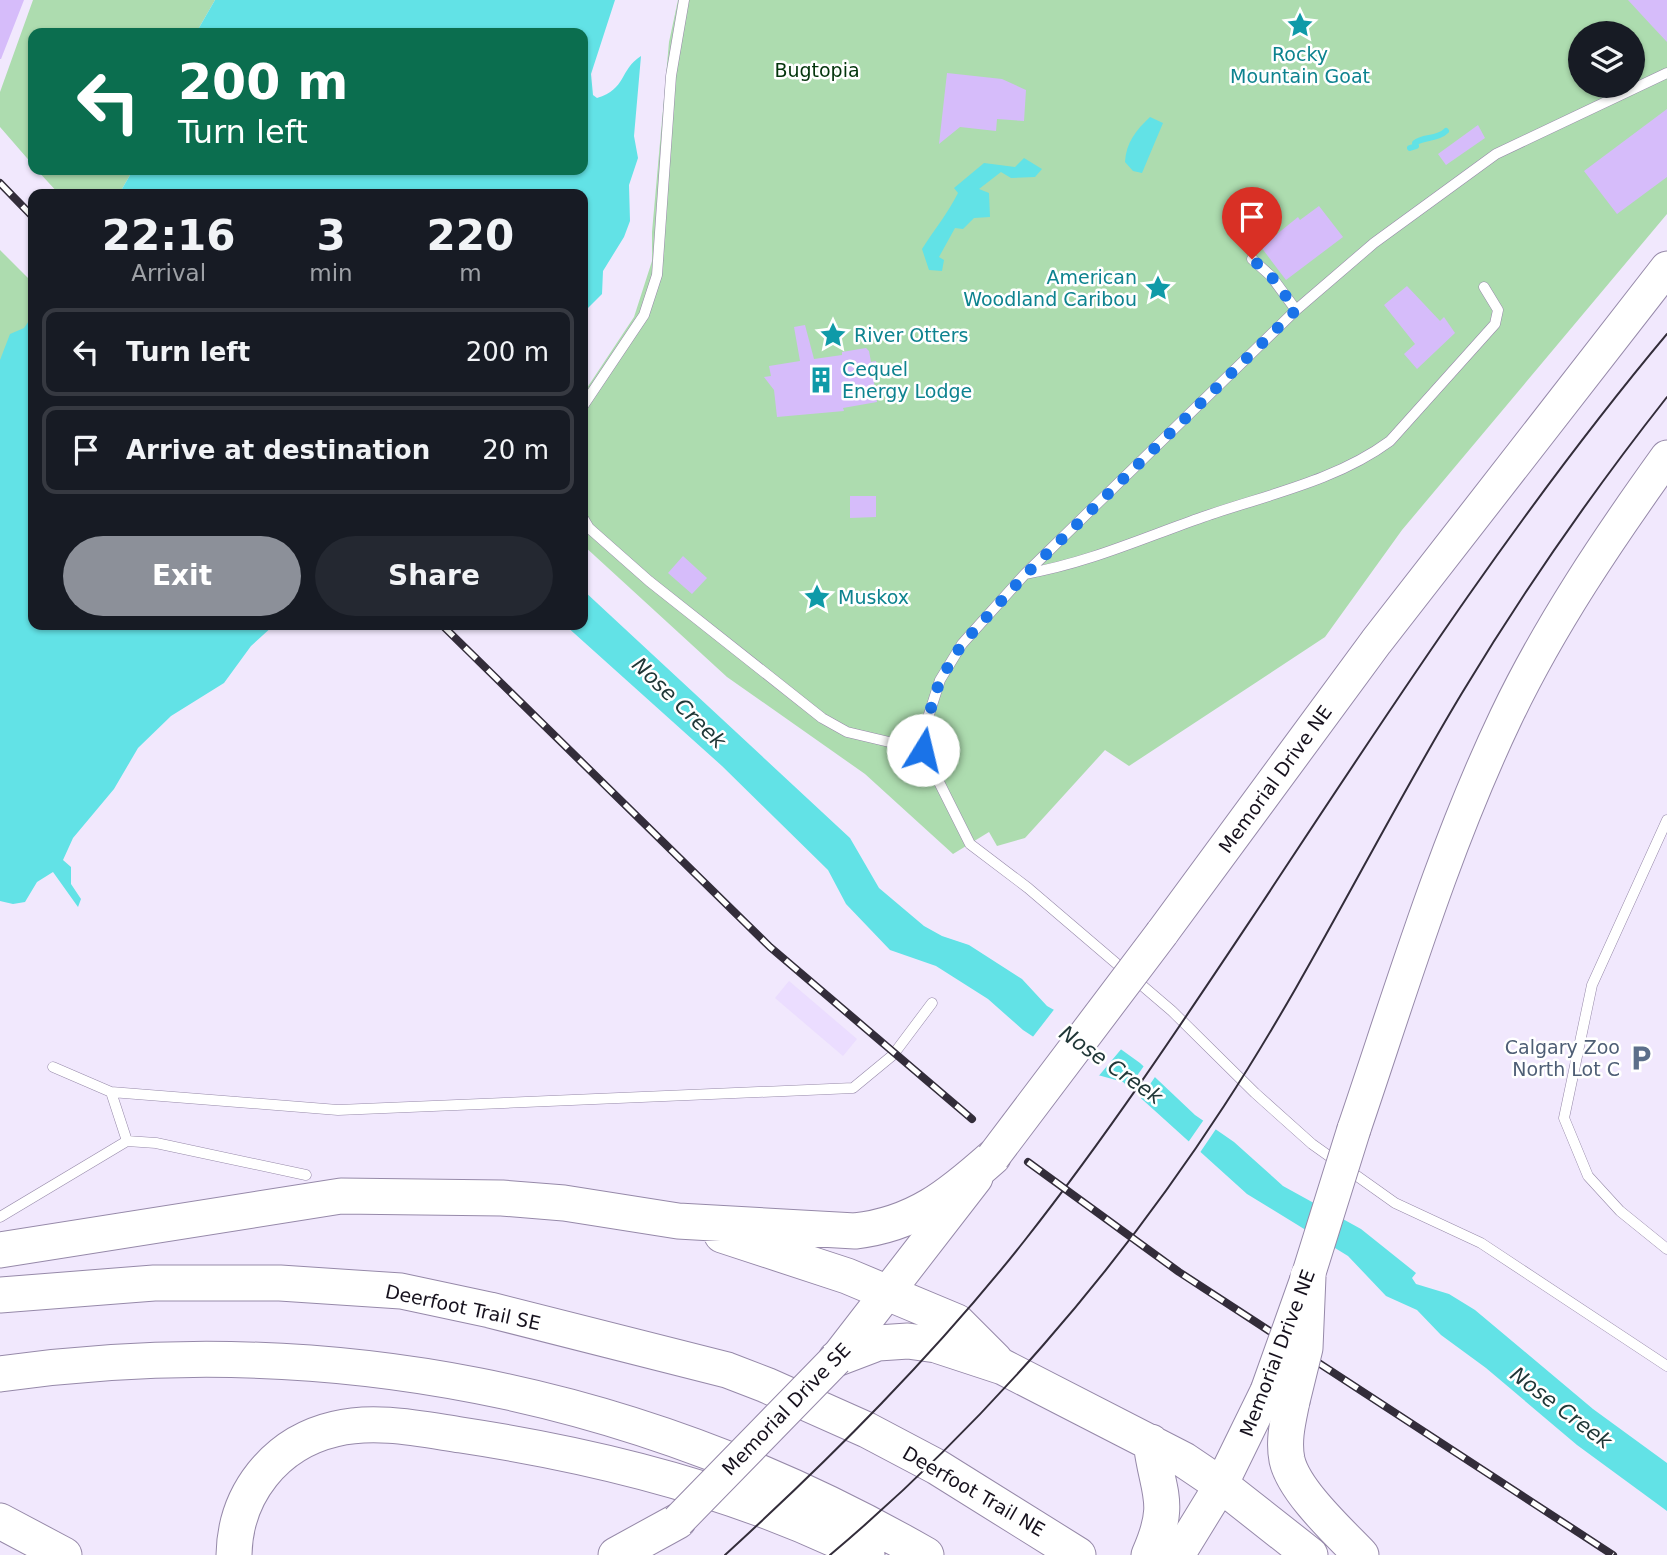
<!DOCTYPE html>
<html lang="en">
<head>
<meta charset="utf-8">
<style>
	body { margin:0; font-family:"DejaVu Sans",sans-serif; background:#242831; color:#f1f3f6; height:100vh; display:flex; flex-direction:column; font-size:26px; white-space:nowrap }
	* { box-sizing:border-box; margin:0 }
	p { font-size:23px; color:#9ea1a6 }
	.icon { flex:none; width:38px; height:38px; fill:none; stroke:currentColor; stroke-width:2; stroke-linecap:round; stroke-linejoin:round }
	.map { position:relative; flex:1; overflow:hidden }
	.side { position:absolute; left:28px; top:189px; width:560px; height:441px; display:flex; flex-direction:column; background:#171b24; border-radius:14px; box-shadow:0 2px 5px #0004 }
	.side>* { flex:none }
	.hud { position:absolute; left:28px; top:28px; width:560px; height:147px; border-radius:14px; box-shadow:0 2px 5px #0004; background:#0b6e4f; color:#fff; overflow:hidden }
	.tools { position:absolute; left:1568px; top:21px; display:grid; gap:14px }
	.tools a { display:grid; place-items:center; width:77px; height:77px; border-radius:50%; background:#171b24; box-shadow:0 2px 5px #0004; font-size:35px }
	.pin { position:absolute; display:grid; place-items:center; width:60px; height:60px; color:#fff; margin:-72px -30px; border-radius:50% 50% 50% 0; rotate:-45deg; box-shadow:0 0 7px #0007 }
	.pin .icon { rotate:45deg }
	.me { position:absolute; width:77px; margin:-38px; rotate:9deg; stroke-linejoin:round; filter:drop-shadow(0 0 5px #0008) }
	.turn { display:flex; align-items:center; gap:24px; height:147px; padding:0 35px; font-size:32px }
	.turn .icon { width:91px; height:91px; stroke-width:2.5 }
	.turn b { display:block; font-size:49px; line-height:60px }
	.eta { display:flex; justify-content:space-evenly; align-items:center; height:119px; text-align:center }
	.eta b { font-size:42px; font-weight:600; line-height:49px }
	.action { display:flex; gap:14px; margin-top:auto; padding:14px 35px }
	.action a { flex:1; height:80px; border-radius:42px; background:#8c9099; color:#fff; font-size:28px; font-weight:600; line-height:80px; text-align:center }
	.action a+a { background:#242831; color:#f1f3f6 }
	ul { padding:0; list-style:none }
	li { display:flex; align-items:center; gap:21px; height:88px; margin:0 14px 10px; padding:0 21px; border:4px solid #363941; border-radius:14px }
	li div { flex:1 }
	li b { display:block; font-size:26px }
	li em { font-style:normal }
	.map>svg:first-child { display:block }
	.built { fill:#ebddff }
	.green { fill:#addcaf; fill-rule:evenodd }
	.water { fill:#62e2e6 }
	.pier { fill:#f1e8fd }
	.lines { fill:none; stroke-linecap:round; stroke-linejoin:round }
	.stream { stroke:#62e2e6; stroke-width:6 }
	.building { fill:#d6bcfa }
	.service-casing { stroke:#9689a9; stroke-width:11 }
	.trunk-casing { stroke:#9689a9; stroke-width:35 }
	.motorway-casing { stroke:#9689a9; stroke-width:37 }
	.service { stroke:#fff; stroke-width:10 }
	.trunk { stroke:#fff; stroke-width:33 }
	.motorway { stroke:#fff; stroke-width:35 }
	.tram { stroke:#332d3a; stroke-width:2 }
	.rail-casing { stroke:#332d3a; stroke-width:8 }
	.rail { stroke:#fff; stroke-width:5; stroke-dasharray:16; stroke-linecap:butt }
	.trunk-bridge-casing { stroke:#9689a9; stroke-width:35; stroke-linecap:butt }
	.motorway-bridge-casing { stroke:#9689a9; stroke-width:37; stroke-linecap:butt }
	.trunk-bridge { stroke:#fff; stroke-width:33 }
	.motorway-bridge { stroke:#fff; stroke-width:35 }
	.route { stroke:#1a73e8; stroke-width:12; stroke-dasharray:0 21.6 }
	.labels { text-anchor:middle; stroke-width:5; stroke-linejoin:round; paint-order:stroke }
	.culture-label { font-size:19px; fill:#0d838f; stroke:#fff; text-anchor:start }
	.park-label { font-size:19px; fill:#02340b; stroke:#fff }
	.street-label { font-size:19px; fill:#16111d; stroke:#fff }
	.service-label { font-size:19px; fill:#4e5e75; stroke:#fff; text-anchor:end }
	.water-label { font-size:21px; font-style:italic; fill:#203737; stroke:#fff }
</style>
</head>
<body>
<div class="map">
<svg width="1667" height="1555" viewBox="0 0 1667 1555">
	<rect width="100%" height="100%" fill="#f1e8fd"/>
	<path class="built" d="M 789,981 L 857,1039 L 843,1056 L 775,998 Z"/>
	<path class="green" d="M 33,0 L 215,0 L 196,33 L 33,33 L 33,165 L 0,127 L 0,92 Z
		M 678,0 L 1667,0 L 1667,214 L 1402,530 L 1325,637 L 1129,766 L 1105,750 L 1025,838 L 997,846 L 989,832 L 953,854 L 865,774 L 727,677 L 583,545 L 583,394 L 634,317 L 652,261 L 652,232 L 669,42 ZM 1580,33 L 1633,33 L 1633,86 L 1580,86 Z
		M 37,170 L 133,170 L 119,194 L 59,194 Z
		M 0,250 L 33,283 L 33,332 L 0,362 Z"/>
	<path class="water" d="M 215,0 L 615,0 L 591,74 L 593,95 L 597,98 C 627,89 619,70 641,56 L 634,136 L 638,158 L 629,185 L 630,221 L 624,237 L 603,271 L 602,294 L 583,313 L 583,194 L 119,194 L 133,170 L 583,170 L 583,33 L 196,33 Z
		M 1150,117 L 1163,123 L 1142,173 L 1133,171 L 1125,162 C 1126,143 1136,130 1150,117 Z
		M 1024,158 L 1042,169 L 1035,177 L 1011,178 L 1001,172 L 979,189 L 989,193 L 990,217 L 974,218 L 963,229 L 955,228 L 939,257 L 944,260 L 942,271 L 929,270 L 922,249 C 934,230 948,213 958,193 L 954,188 L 984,163 L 1015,167 Z
		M 33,315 L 33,625 L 274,625 L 251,646 L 224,683 L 171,716 L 138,748 L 114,789 L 73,838 L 63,860 L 71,867 L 71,884 L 81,899 L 78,907 L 53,872 L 37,882 L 25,902 L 13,904 L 0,901 L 0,360 L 10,334 L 24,328 Z
		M 583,590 L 850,838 L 879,888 L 924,926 L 942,936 L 969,945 L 1022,979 L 1047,1006 L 1108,1040 L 1140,1063 L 1195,1115 L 1234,1142 L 1283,1186 L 1361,1229 L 1416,1273 L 1412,1278 L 1416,1284 L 1449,1294 L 1475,1310 L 1593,1409 L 1667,1463 L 1667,1511 L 1577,1445 L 1486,1368 L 1441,1335 L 1417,1310 L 1386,1296 L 1348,1256 L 1247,1194 L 1123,1082 L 1087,1072 L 1023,1030 L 988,999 L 936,966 L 890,950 L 846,904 L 828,870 L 722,766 L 565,625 L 583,625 Z"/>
	<path class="pier" d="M 1056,1007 L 1123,1047 L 1097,1078 L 1068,1068 L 1032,1038 Z
		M 1146,1063 L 1157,1074 L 1138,1102 L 1127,1090 Z
		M 1205,1118 L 1218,1126 L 1199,1154 L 1187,1144 Z"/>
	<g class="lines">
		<path class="stream" d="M 1410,148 L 1416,146 L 1415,143 C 1423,136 1437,140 1446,131"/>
	</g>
	<path class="building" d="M 0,0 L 24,0 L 1,59 L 0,59 Z
		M 1628,0 L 1667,0 L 1667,42 L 1652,26 Z
		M 947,73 L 1002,79 L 1026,90 L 1024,121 L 997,119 L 996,131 L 960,127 L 939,144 Z
		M 1667,109 L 1667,177 L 1617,214 L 1584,171 Z
		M 1478,125 L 1485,138 L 1446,165 L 1438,154 Z
		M 1319,206 L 1343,237 L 1286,280 L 1261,247 L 1298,217 L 1300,220 Z
		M 1407,286 L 1440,321 L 1444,317 L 1455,333 L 1417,369 L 1404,354 L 1415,344 L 1384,305 Z
		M 805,325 L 814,359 L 842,355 L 842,352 L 866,348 L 869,351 L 871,362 L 876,361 L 878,375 L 873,376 L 877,402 L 843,408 L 844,411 L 777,417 L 774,390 L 764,377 L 771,376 L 769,366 L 800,361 L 794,327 Z
		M 850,496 L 876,496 L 876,517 L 850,518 Z
		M 683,556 L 707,578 L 692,594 L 668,573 Z"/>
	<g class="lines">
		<g class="service-casing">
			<path id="service" d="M 1667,73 L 1496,154 L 1374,243 L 1296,310 L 1025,574 L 962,644 L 940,680 L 925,727 L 923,750 L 970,844 L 1028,888 L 1172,1011 L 1255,1093 L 1312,1144 L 1395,1203 L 1481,1243 L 1667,1366
				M 1252,259 L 1271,276 L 1296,310
				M 583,406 L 644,315 L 657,275 L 671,76 L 684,0
				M 583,518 L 589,528 L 649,581 L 822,718 L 847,732 L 923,750
				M 1025,574 C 1088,563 1143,538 1203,517 C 1266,495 1336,481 1390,441 L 1495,324 L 1498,310 L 1484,287
				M 1667,820 L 1592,985 L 1564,1118 L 1588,1176 L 1620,1211 L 1667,1249
				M 111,1092 L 338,1110 L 853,1088 L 893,1055 L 932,1003
				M 127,1141 L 156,1143 L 306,1175
				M 0,1217 L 127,1141 L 111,1092 L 53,1067"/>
		</g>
		<g class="trunk-casing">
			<path id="trunk" d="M 1162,933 L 1376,642 L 1667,268
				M 1354,1129 C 1401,991 1443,849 1506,717 C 1550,625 1608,539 1667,457
				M 836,1359 L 976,1178
				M 1178,1555 L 1221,1485 L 1267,1391"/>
		</g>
		<g class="motorway-casing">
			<path id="motorway" d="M 722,1235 L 847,1276 L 957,1322 L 995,1360
				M 0,1250 L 341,1196 L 502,1198 L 564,1203 L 678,1221 L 855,1231 C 915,1224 949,1196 993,1157
				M 0,1295 L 154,1283 L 280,1283 L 401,1291 L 490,1310 L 727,1370 L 766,1385 L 867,1430 L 937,1467 L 1078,1555
				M 836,1359 L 878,1343 L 908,1341 L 936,1345 L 1003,1367 L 1184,1460 L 1221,1485 L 1310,1555
				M 0,1374 C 325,1328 641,1391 926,1555
				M 1292,1401 C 1288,1421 1283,1440 1287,1460 C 1294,1491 1339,1532 1361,1555
				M 0,1521 L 64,1555
				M 234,1555 C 235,1494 275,1443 335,1429 C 375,1419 421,1429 461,1435 C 600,1456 741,1491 867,1555
				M 616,1555 L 678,1521
				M 1149,1555 C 1173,1501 1157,1493 1151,1442"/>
		</g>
		<use href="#service" class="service"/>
		<use href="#trunk" class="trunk"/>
		<use href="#motorway" class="motorway"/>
		<path class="tram" d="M 725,1555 C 832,1457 935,1354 1025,1240 C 1110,1132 1186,1017 1262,903 C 1390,709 1518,512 1667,334
			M 830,1555 C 982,1427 1116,1272 1224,1106 C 1311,973 1380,829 1462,693 C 1524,590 1593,491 1667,397"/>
		<g class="rail-casing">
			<path id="rail" d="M 0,183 L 33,217
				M 442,625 L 770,947 L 972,1119
				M 1028,1162 L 1179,1272 L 1613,1555"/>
		</g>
		<use href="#rail" class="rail"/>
		<g class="trunk-bridge-casing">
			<path id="trunk-bridge" d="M 993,1157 L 1162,933
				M 1267,1391 L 1308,1276 L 1354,1129
				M 678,1521 L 836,1359"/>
		</g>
		<g class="motorway-bridge-casing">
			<path id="motorway-bridge" d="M 1292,1401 L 1305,1348 L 1308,1276"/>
		</g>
		<use href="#trunk-bridge" class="trunk-bridge"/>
		<use href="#motorway-bridge" class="motorway-bridge"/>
	</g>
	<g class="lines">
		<path class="route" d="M 923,750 L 925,727 L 940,680 L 962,644 L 1025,575 L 1296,310 L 1271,276 L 1252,259"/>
	</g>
	<defs>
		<g id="sight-bare" transform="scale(2.1)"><path d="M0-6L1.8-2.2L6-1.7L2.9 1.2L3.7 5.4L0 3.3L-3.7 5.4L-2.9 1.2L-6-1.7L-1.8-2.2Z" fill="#0f9aa8" stroke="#fff" stroke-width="2.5" paint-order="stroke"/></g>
		<g id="building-bare" transform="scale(2.1)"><path d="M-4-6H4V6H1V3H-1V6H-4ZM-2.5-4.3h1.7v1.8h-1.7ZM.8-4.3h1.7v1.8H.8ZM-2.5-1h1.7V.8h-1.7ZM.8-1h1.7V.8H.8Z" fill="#0f9aa8" stroke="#fff" stroke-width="2.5" paint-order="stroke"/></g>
		<g id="parking-bare" transform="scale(2.1)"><path d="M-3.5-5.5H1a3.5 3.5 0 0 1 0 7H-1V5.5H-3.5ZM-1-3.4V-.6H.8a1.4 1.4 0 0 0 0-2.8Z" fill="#5c6f8a" stroke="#fff" stroke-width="2.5" paint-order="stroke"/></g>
	</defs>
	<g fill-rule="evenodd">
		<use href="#sight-bare" x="1300" y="25"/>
		<use href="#sight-bare" x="1158" y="288"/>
		<use href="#sight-bare" x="833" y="335"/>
		<use href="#building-bare" x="821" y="380"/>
		<use href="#sight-bare" x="817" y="597"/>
		<use href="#parking-bare" x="1641" y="1058"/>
	</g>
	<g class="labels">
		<g class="culture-label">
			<text x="1300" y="61" text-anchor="middle">Rocky<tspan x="1300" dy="22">Mountain Goat</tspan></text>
			<text x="1137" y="284" text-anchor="end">American<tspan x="1137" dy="22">Woodland Caribou</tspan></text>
			<text x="854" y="342">River Otters</text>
			<text x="842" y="376">Cequel<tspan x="842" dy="22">Energy Lodge</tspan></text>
			<text x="838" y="604">Muskox</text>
		</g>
		<g class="park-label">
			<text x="817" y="77">Bugtopia</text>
		</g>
		<g class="street-label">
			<text transform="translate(1275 779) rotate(-54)" y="7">Memorial Drive NE</text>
			<text transform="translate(463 1307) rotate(12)" y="7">Deerfoot Trail SE</text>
			<text transform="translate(1277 1353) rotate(-69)" y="7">Memorial Drive NE</text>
			<text transform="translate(786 1409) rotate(-46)" y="7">Memorial Drive SE</text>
			<text transform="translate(974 1491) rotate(30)" y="7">Deerfoot Trail NE</text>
		</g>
		<g class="service-label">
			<text x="1620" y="1054">Calgary Zoo<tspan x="1620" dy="22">North Lot C</tspan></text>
		</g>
		<g class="water-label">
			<text transform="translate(679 703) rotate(44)" y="7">Nose Creek</text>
			<text transform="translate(1111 1065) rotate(35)" y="7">Nose Creek</text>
			<text transform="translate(1561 1408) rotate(37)" y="7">Nose Creek</text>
		</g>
	</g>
</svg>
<div class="tools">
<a><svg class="icon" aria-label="layers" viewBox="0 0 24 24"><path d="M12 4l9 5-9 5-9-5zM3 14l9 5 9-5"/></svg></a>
</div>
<div class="pin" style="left:1252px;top:259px;background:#d93025"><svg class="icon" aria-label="arrive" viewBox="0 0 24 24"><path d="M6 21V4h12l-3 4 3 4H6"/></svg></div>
<svg class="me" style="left:923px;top:750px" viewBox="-20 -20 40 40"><circle r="19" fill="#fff"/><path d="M0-13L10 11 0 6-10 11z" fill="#1a73e8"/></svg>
<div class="hud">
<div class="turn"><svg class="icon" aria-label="left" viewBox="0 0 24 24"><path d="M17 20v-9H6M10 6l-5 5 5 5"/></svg><div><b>200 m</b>Turn left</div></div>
</div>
<section class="side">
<div class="eta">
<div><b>22:16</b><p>Arrival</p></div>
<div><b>3</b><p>min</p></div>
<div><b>220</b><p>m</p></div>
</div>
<ul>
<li><svg class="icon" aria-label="left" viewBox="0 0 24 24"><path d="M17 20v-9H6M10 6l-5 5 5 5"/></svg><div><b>Turn left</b></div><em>200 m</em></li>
<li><svg class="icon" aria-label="arrive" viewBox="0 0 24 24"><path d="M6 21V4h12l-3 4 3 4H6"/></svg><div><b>Arrive at destination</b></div><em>20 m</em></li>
</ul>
<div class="action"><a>Exit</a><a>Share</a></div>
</section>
</div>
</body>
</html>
